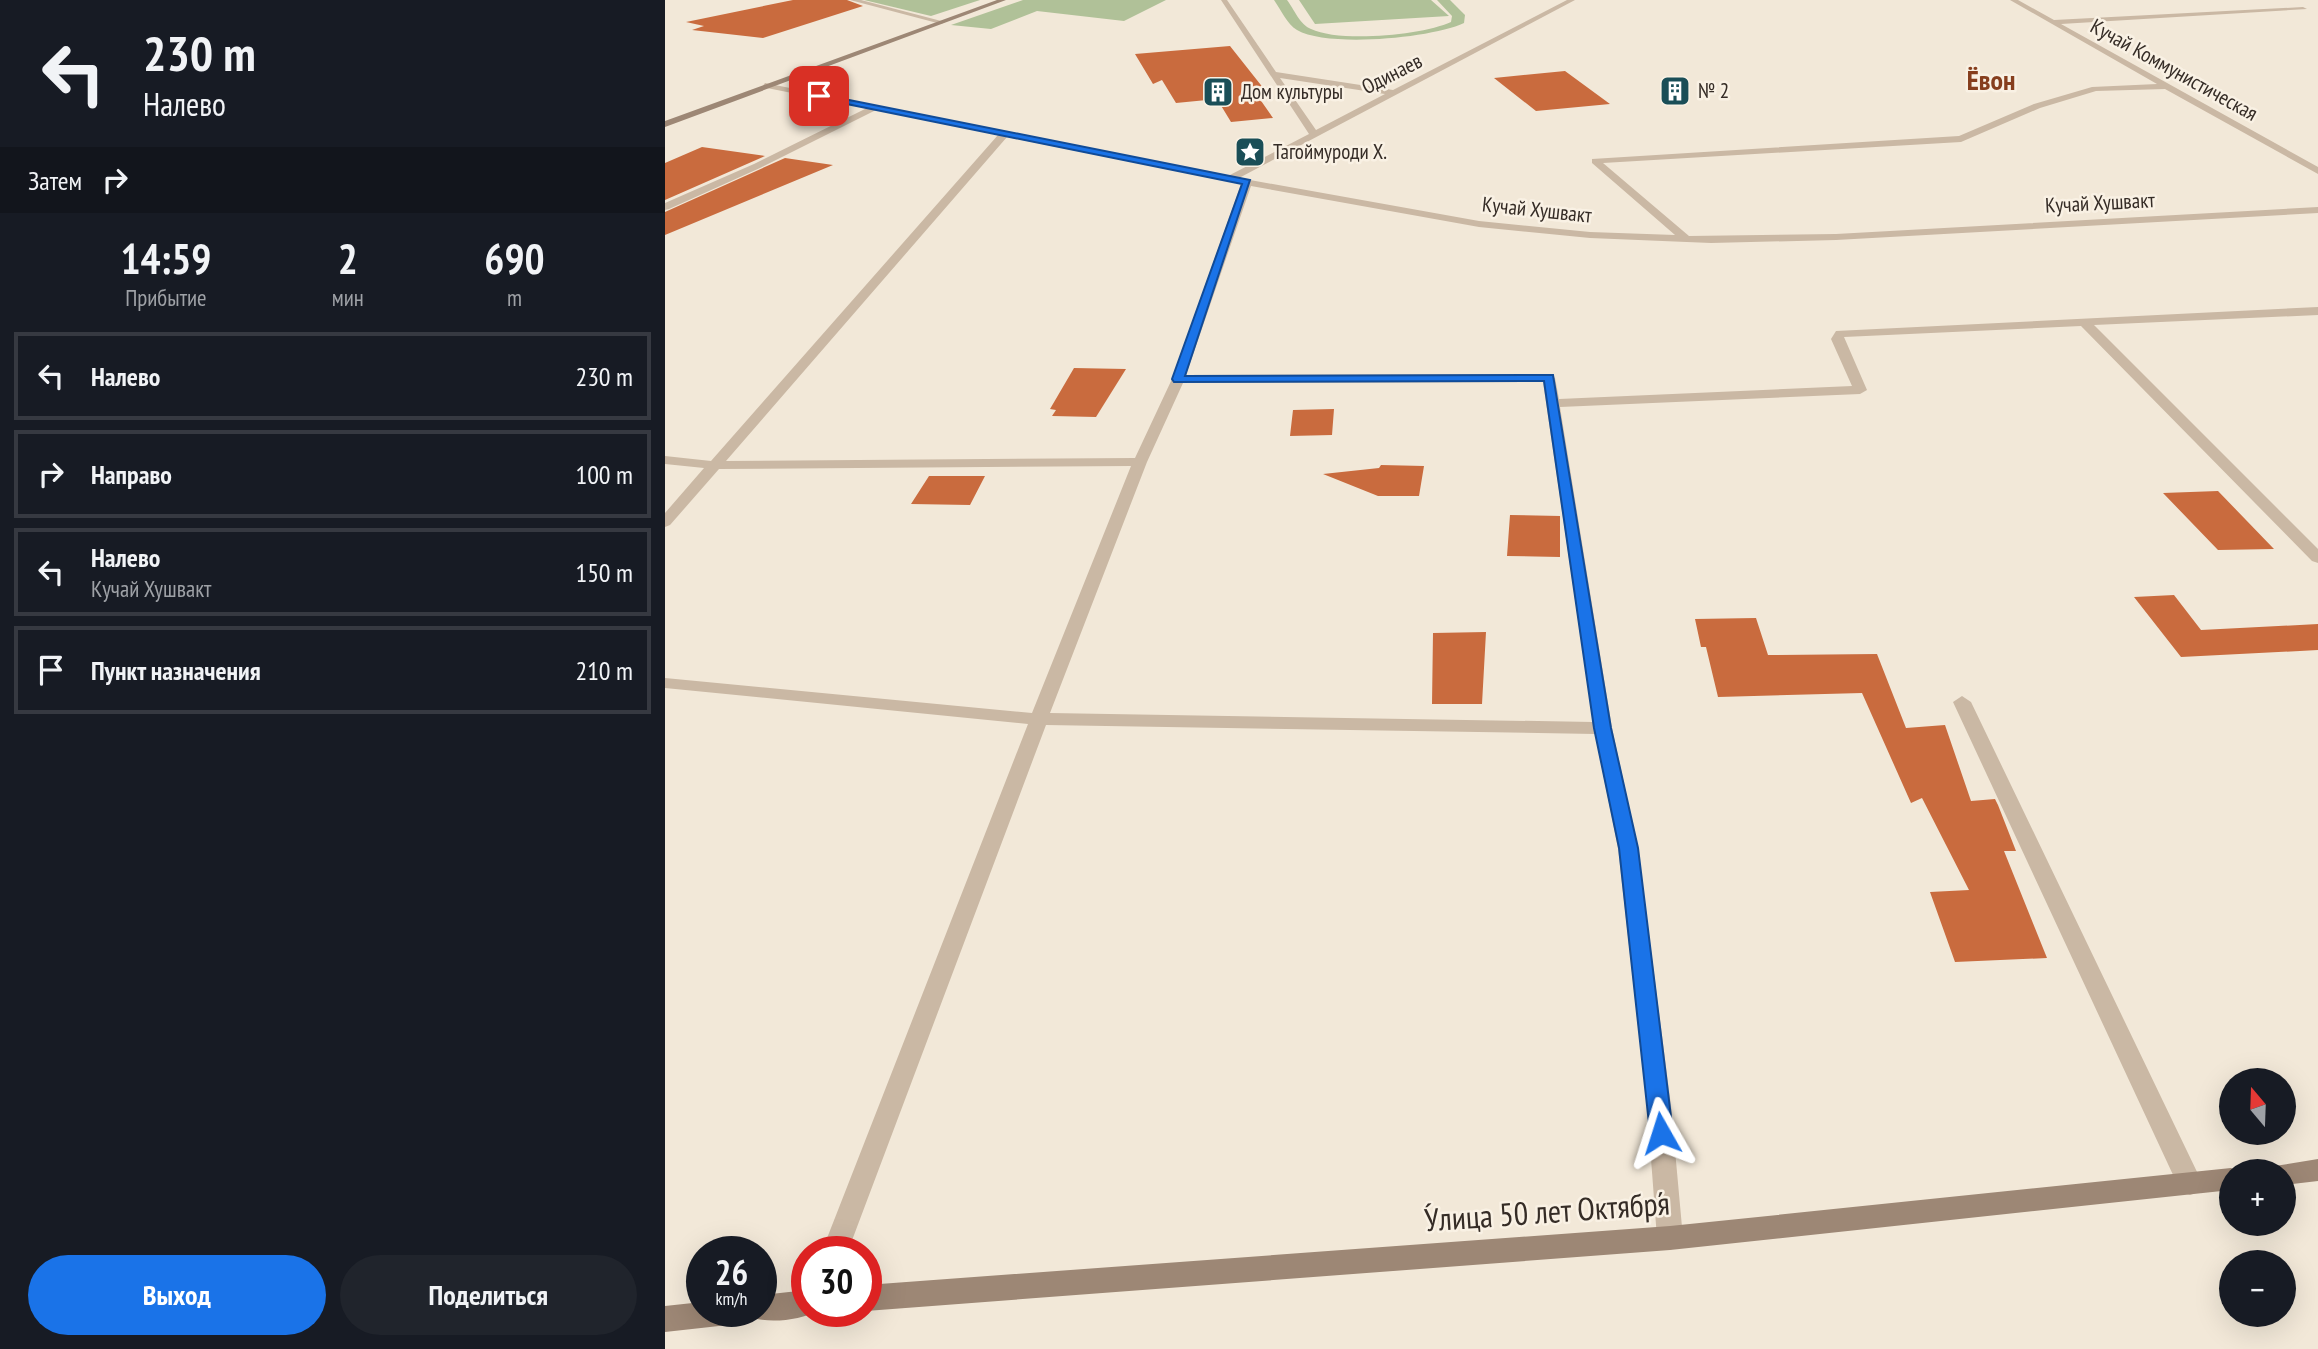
<!DOCTYPE html>
<html lang="ru">
<head>
<meta charset="utf-8">
<style>
	body { margin:0; font-family:"PT Sans Narrow",sans-serif; background:#20242c; color:#f1f3f6; height:100vh; display:flex; flex-direction:column; font-size:26px; white-space:nowrap }
	* { box-sizing:border-box; margin:0 }
	p { font-size:23px; color:#9ea1a6 }
	.icon { flex:none; width:38px; height:38px; fill:none; stroke:currentColor; stroke-width:2; stroke-linecap:round; stroke-linejoin:round }
	.map { position:relative; flex:1; overflow:hidden }
	.side { display:flex; flex-direction:column; background:#171b24; width:665px }
	.side>* { flex:none }
	.top-card { background:#171b24; color:#f1f3f6; overflow:hidden }
	.needle { width:46px; rotate:341deg }
	.controls { position:absolute; left:1554px; top:1068px; display:grid; gap:14px }
	.controls a { display:grid; place-items:center; width:77px; height:77px; border-radius:50%; background:#171b24; box-shadow:0 7px 28px #0002; font-size:35px }
	.speed { position:absolute; left:21px; top:1236px; display:flex; gap:14px; font-size:35px; font-weight:700; text-align:center }
	.speed>* { display:grid; place-content:center; width:91px; height:91px; border-radius:50%; background:#171b24; box-shadow:0 7px 28px #0002; line-height:1 }
	.speed small { font-size:18px; font-weight:400 }
	.speed .limit { border:10px solid #d22; background:#fff; color:#111 }
	.pin { position:absolute; display:grid; place-items:center; width:60px; height:60px; color:#fff; margin:-30px; border-radius:14px; box-shadow:0 4px 10px #0006 }
	.me { position:absolute; width:77px; margin:-38px; rotate:354deg; stroke-linejoin:round; filter:drop-shadow(0 0 5px #0008) }
	.turn { display:flex; align-items:center; gap:24px; height:147px; padding:0 28px; font-size:32px }
	.turn .icon { width:91px; height:91px; stroke-width:2.5 }
	.turn b { display:block; font-size:49px; line-height:60px }
	.then { display:flex; align-items:center; height:66px; padding:0 28px; background:#0003; gap:14px; font-size:26px }
	.eta { display:flex; justify-content:space-evenly; align-items:center; height:119px; text-align:center }
	.eta b { font-size:42px; font-weight:800; line-height:49px }
	.action { display:flex; gap:14px; margin-top:auto; padding:14px 28px }
	.action a { flex:1; height:80px; border-radius:42px; background:#1a73e8; color:#fff; font-size:28px; font-weight:800; line-height:80px; text-align:center }
	.action a+a { background:#20242c; color:#f1f3f6 }
	ul { padding:0; list-style:none }
	li { display:flex; align-items:center; gap:21px; height:88px; margin:0 14px 10px; padding:0 14px; border:4px solid #363941; border-radius:0px }
	li div { flex:1 }
	li b { display:block; font-size:26px }
	li em { font-style:normal }
	main { display:flex; flex:1; min-height:0 }
	.map>svg:first-child { display:block }
	.green { fill:#b0c198 }
	.building { fill:#c96b3e }
	.lines { fill:none; stroke-linecap:round; stroke-linejoin:round }
	.street { fill:#cab8a4; fill-rule:evenodd }
	.secondary { fill:#9d8775; fill-rule:evenodd }
	.route { fill:#1a73e8; stroke:#114b97; stroke-width:2 }
	.labels { text-anchor:middle; stroke-width:5; stroke-linejoin:round; paint-order:stroke }
	.far-street-label { font-size:21px; fill:#352c26; stroke:#f9f1e4 }
	.far-poi-label { font-size:21px; fill:#352c26; stroke:#f9f1e4; text-anchor:start }
	.far-district-label { font-size:28px; font-weight:bold; fill:#863e1d; stroke:#f9f1e4 }
	.near-street-label { font-size:32px; fill:#352c26; stroke:#f9f1e4 }
</style>
</head>
<body>
<main>
<section class="side">
<div class="top-card">
<div class="turn"><svg class="icon" aria-label="left" viewBox="0 0 24 24"><path d="M17 20v-9H6M10 6l-5 5 5 5"/></svg><div><b>230 m</b>Налево</div></div>
<div class="then">Затем<svg class="icon" aria-label="right" viewBox="0 0 24 24"><path d="M7 20v-9h11M14 6l5 5-5 5"/></svg></div>
</div>
<div class="eta">
<div><b>14:59</b><p>Прибытие</p></div>
<div><b>2</b><p>мин</p></div>
<div><b>690</b><p>m</p></div>
</div>
<ul>
<li><svg class="icon" aria-label="left" viewBox="0 0 24 24"><path d="M17 20v-9H6M10 6l-5 5 5 5"/></svg><div><b>Налево</b></div><em>230 m</em></li>
<li><svg class="icon" aria-label="right" viewBox="0 0 24 24"><path d="M7 20v-9h11M14 6l5 5-5 5"/></svg><div><b>Направо</b></div><em>100 m</em></li>
<li><svg class="icon" aria-label="left" viewBox="0 0 24 24"><path d="M17 20v-9H6M10 6l-5 5 5 5"/></svg><div><b>Налево</b><p>Кучай Хушвакт</p></div><em>150 m</em></li>
<li><svg class="icon" aria-label="arrive" viewBox="0 0 24 24"><path d="M6 21V4h12l-3 4 3 4H6"/></svg><div><b>Пункт назначения</b></div><em>210 m</em></li>
</ul>
<div class="action"><a>Выход</a><a>Поделиться</a></div>
</section>
<div class="map">
<svg width="1653" height="1349" viewBox="0 0 1653 1349">
	<rect width="100%" height="100%" fill="#f2e8d8"/>
	<path class="green" d="M 199,0 L 315,0 L 266,16 Z
		M 358,0 L 501,0 L 459,21 L 372,11 L 326,29 L 286,25 Z
		M 609,0 L 622,0 C 629,9 635,25 646,29 C 675,43 758,35 786,22 L 787,16 L 772,0 L 785,0 L 800,15 L 799,23 C 767,38 663,48 632,30 C 622,24 616,10 609,0 Z
		M 634,0 L 766,0 L 784,16 L 650,24 Z"/>
	<path class="building" d="M 128,0 L 182,0 L 198,6 L 98,38 L 27,30 L 39,26 L 21,22 Z
		M 565,46 L 603,94 L 592,95 L 608,118 L 566,122 L 552,99 L 511,103 L 497,80 L 488,84 L 470,54 Z
		M 900,71 L 945,104 L 871,111 L 829,78 Z
		M 37,147 L 100,156 L 0,200 L 0,163 Z
		M 120,158 L 168,165 L 0,235 L 0,212 Z
		M 409,368 L 461,369 L 431,417 L 387,416 L 391,410 L 385,409 Z
		M 669,409 L 667,435 L 625,436 L 628,410 Z
		M 716,465 L 759,466 L 754,496 L 713,496 L 658,474 L 714,468 Z
		M 264,476 L 320,476 L 305,505 L 246,504 Z
		M 1553,491 L 1609,549 L 1553,550 L 1498,493 Z
		M 845,515 L 895,516 L 895,557 L 842,556 Z
		M 1509,595 L 1536,630 L 1653,624 L 1653,650 L 1516,657 L 1469,597 Z
		M 1091,618 L 1103,655 L 1212,654 L 1241,728 L 1280,725 L 1306,801 L 1330,799 L 1333,805 L 1351,851 L 1339,851 L 1382,958 L 1290,962 L 1265,892 L 1304,890 L 1257,798 L 1246,803 L 1197,693 L 1053,697 L 1041,647 L 1036,647 L 1030,619 Z
		M 821,632 L 817,704 L 767,704 L 768,633 Z"/>
	<g class="lines">
		<path class="street" d="M 185,0 L 196,0 L 280,22 L 276,24 Z
			M 556,0 L 562,0 L 611,72 L 728,90 L 902,0 L 910,0 L 574,178 L 814,221 L 925,232 L 1010,235 L 927,163 L 927,159 L 1294,136 L 1369,104 L 1427,87 L 1492,84 L 1345,0 L 1353,0 L 1389,20 L 1638,7 L 1642,9 L 1396,24 L 1653,167 L 1653,174 L 1500,89 L 1431,91 L 1375,108 L 1296,142 L 938,163 L 1024,236 L 1171,234 L 1653,207 L 1653,213 L 1171,240 L 1046,243 L 925,238 L 814,227 L 586,186 L 521,375 L 884,374 L 890,378 L 894,399 L 1187,386 L 1166,339 L 1171,331 L 1653,307 L 1653,315 L 1429,325 L 1653,549 L 1653,563 L 1647,561 L 1416,326 L 1179,337 L 1202,390 L 1195,394 L 895,407 L 947,728 L 973,848 L 1006,1106 L 1018,1238 L 1014,1246 L 1005,1250 L 996,1246 L 992,1238 L 982,1106 L 953,848 L 930,734 L 381,725 L 183,1251 L 157,1251 L 363,724 L 0,688 L 0,678 L 367,713 L 466,466 L 54,469 L 5,525 L 0,527 L 0,513 L 39,468 L 0,464 L 0,456 L 46,461 L 333,135 L 211,110 L 95,168 L 4,209 L 0,210 L 0,203 L 89,164 L 202,108 L 97,87 L 100,83 L 563,176 L 644,134 ZM 615,78 L 720,94 L 651,130 ZM 342,137 L 576,184 L 507,379 L 470,458 L 61,461 ZM 878,382 L 928,722 L 385,713 L 482,462 L 518,383 Z
			M 1297,696 L 1306,702 L 1534,1176 L 1538,1184 L 1534,1192 L 1525,1195 L 1516,1192 L 1288,702 Z"/>
		<path class="secondary" d="M 332,0 L 341,0 L 0,127 L 0,121 Z
			M 1653,1159 L 1653,1181 L 1619,1185 L 1619,1171 L 1608,1171 L 1610,1166 Z
			M 1566,1168 L 1574,1171 L 1566,1171 L 1566,1190 L 1005,1250 L 201,1311 L 201,1285 L 1005,1226 Z
			M 142,1290 L 142,1311 L 152,1311 C 137,1320 103,1324 86,1317 L 85,1313 L 82,1320 L 72,1324 L 0,1332 L 0,1306 L 37,1302 L 37,1311 L 96,1311 L 96,1295 Z"/>
	</g>
	<path class="route" d="M 154,94 L 585,180 L 520,376 L 888,375 L 946,728 L 973,848 L 1008,1133 L 1004,1139 L 996,1142 L 988,1139 L 985,1133 L 954,848 L 929,728 L 879,381 L 509,382 L 507,379 L 577,184 L 152,98 Z"/>
	<defs>
		<g id="building-square" transform="scale(1.575)"><rect x="-9" y="-9" width="18" height="18" rx="4" fill="#1a4e57" stroke="#f9f1e4"/><path d="M-4-6H4V6H1V3H-1V6H-4ZM-2.5-4.3h1.7v1.8h-1.7ZM.8-4.3h1.7v1.8H.8ZM-2.5-1h1.7V.8h-1.7ZM.8-1h1.7V.8H.8Z" fill="#fff"/></g>
		<g id="sight-square" transform="scale(1.575)"><rect x="-9" y="-9" width="18" height="18" rx="4" fill="#1a4e57" stroke="#f9f1e4"/><path d="M0-6L1.8-2.2L6-1.7L2.9 1.2L3.7 5.4L0 3.3L-3.7 5.4L-2.9 1.2L-6-1.7L-1.8-2.2Z" fill="#fff"/></g>
	</defs>
	<g fill-rule="evenodd">
		<use href="#building-square" x="1010" y="91"/>
		<use href="#building-square" x="553" y="92"/>
		<use href="#sight-square" x="585" y="152"/>
	</g>
	<g class="labels">
		<g class="far-street-label">
			<text transform="translate(1509 70) rotate(29)" y="7">Кучай Коммунистическая</text>
			<text transform="translate(727 74) rotate(-27)" y="7">Одинаев</text>
			<text transform="translate(1435 203) rotate(-3)" y="7">Кучай Хушвакт</text>
			<text transform="translate(872 210) rotate(6)" y="7">Кучай Хушвакт</text>
		</g>
		<g class="far-poi-label">
			<text x="1033" y="98">№ 2</text>
			<text x="576" y="99">Дом культуры</text>
			<text x="608" y="159">Тагоймуроди Х.</text>
		</g>
		<g class="far-district-label">
			<text x="1326" y="90">Ёвон</text>
		</g>
		<g class="near-street-label">
			<text transform="translate(882 1212) rotate(-4)" y="11">У́лица 50 лет Октября́</text>
		</g>
	</g>
</svg>
<div class="controls">
<a><svg class="needle" viewBox="-14 -14 28 28"><path d="M0-13l5 13h-10z" fill="#e53935"/><path d="M0 13l5-13h-10z" fill="#9ea1a6"/></svg></a>
<a>+</a>
<a>−</a>
</div>
<div class="speed"><div>26<small>km/h</small></div><div class="limit">30</div></div>
<div class="pin" style="left:154px;top:96px;background:#d93025"><svg class="icon" aria-label="arrive" viewBox="0 0 24 24"><path d="M6 21V4h12l-3 4 3 4H6"/></svg></div>
<svg class="me" style="left:996px;top:1133px" viewBox="-20 -20 40 40"><path d="M0-17L14 15 0 8-14 15z" fill="#1a73e8" stroke="#fff" stroke-width="4"/></svg>
</div>
</main>
</body>
</html>
